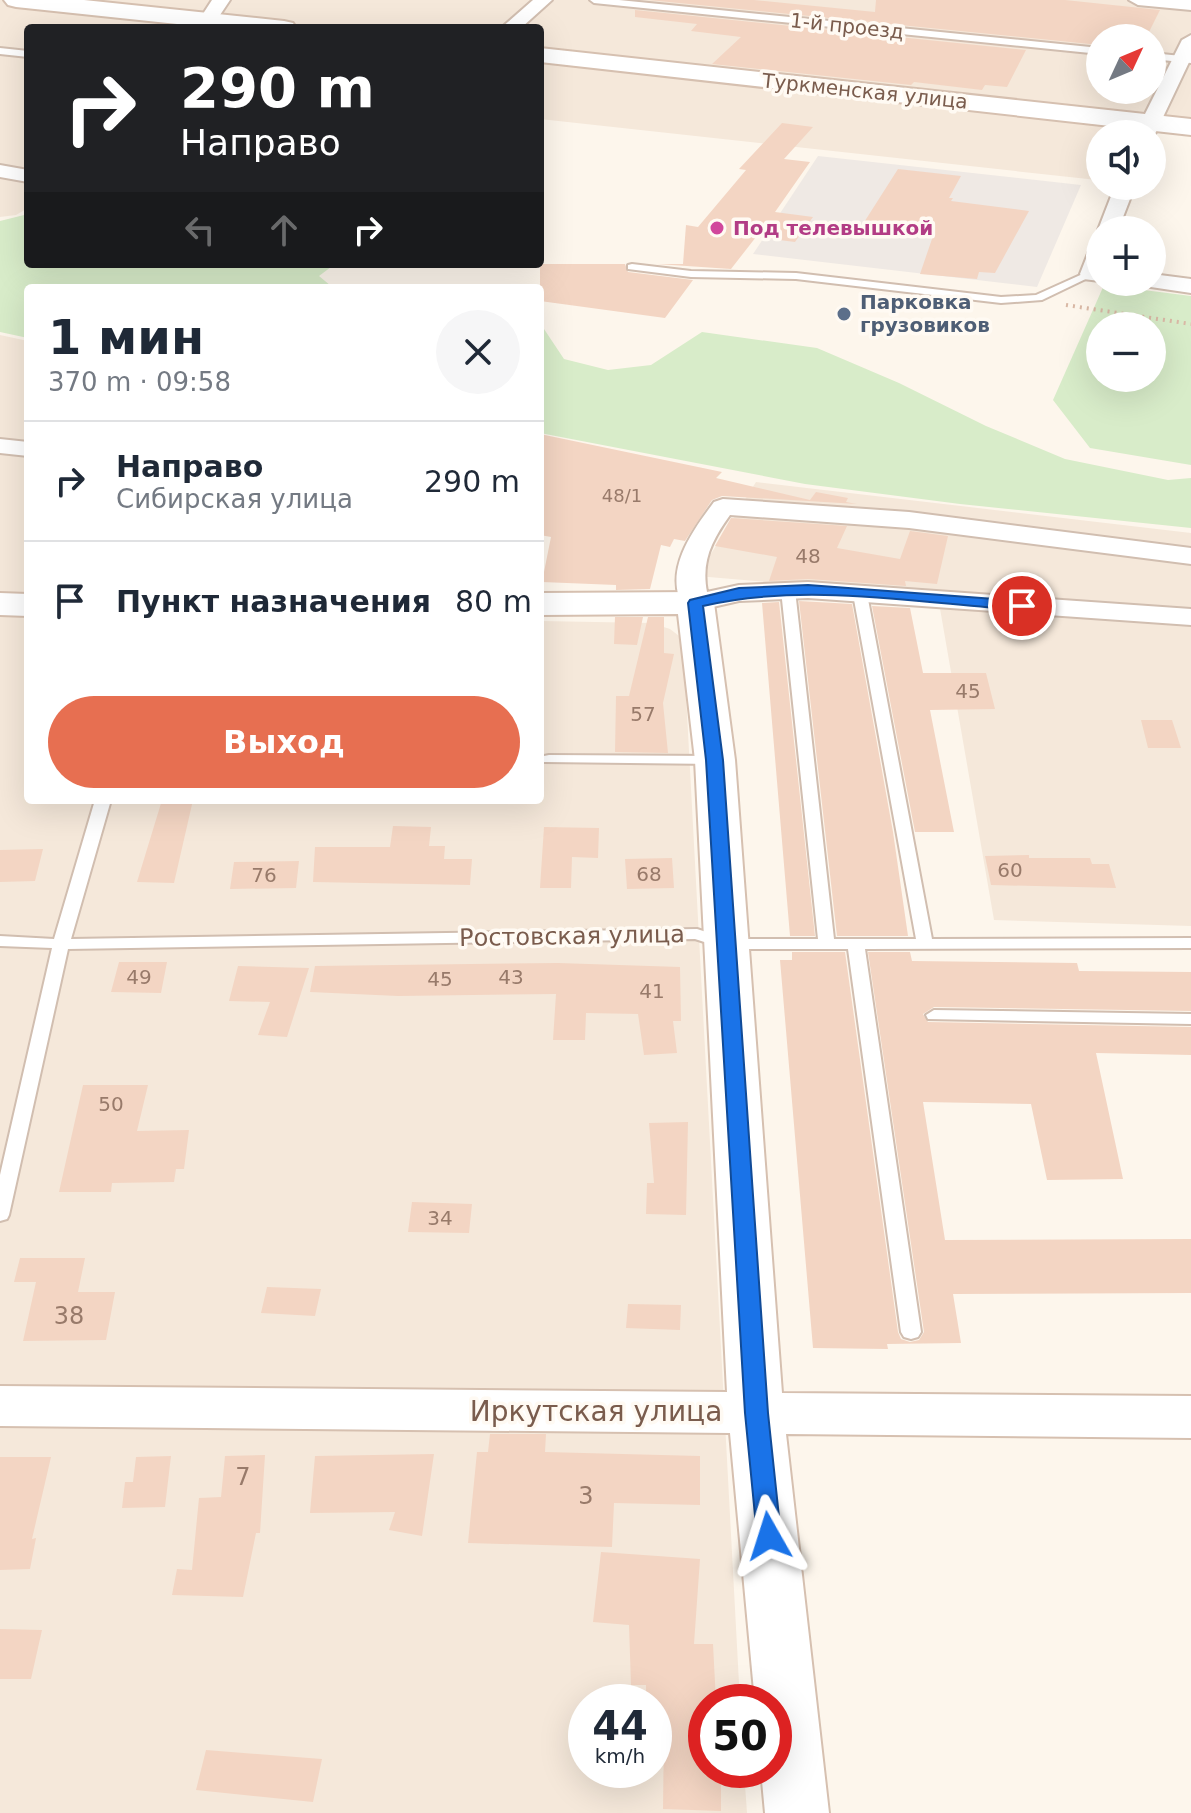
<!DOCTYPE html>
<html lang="ru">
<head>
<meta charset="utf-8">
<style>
	body { margin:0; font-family:"DejaVu Sans",sans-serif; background:#f6f6f7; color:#1f2937; height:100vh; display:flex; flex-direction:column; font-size:30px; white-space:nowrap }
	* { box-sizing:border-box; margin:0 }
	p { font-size:26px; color:#747a83 }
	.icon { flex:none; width:44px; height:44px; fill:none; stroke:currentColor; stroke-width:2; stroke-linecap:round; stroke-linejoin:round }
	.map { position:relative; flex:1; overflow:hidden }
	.panel { position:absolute; left:24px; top:284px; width:520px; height:520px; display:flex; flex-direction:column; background:#fff; border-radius:8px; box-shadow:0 8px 32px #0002 }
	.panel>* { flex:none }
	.top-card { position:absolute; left:24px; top:24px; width:520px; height:244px; border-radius:8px; box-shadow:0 8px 32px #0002; background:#202124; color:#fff; overflow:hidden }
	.needle { width:52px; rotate:46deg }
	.buttons { position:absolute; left:1086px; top:24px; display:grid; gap:16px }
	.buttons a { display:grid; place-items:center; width:80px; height:80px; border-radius:50%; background:#fff; box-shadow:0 8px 32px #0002; font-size:40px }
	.speed { position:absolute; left:568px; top:1684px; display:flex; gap:16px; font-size:40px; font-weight:700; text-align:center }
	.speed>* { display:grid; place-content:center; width:104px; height:104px; border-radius:50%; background:#fff; box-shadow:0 8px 32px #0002; line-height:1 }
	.speed small { font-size:20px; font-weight:400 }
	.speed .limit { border:12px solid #d22; background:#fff; color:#111 }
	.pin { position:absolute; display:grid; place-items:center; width:68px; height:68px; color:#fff; margin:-34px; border:4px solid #fff; border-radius:50%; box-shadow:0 2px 8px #0007 }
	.me { position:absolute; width:88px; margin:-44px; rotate:354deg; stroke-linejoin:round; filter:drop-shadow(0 0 6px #0008) }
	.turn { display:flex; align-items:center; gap:28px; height:168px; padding:0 24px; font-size:36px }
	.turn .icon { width:104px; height:104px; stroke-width:2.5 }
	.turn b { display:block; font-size:56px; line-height:68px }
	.lanes { display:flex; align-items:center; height:76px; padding:0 24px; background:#0003; justify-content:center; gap:40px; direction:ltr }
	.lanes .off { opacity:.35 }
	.round { display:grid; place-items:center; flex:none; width:84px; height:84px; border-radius:42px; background:#f6f6f7 }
	.head { display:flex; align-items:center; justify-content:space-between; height:136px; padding:0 24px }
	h1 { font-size:48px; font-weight:600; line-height:60px }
	.primary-button { display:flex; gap:16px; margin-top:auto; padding:16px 24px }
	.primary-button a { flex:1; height:92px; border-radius:48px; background:#e76f51; color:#fff; font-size:32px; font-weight:600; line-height:92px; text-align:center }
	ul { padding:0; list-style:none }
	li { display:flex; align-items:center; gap:24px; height:120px; padding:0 24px; border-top:2px solid #e0e1e3 }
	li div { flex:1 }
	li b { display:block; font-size:30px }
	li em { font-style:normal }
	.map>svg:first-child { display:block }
	.residential { fill:#f5e8da; fill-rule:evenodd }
	.industrial { fill:#efe9e4 }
	.green { fill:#d8ecc9; fill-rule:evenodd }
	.building { fill:#f3d5c3 }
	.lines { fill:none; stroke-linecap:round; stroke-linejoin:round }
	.lane-casing { stroke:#d1beb0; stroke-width:4 }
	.street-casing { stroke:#d1beb0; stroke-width:4 }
	.secondary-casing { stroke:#d6c0b0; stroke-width:4 }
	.path { stroke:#d9b8a5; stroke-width:4; stroke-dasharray:2 5; stroke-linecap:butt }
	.lane { fill:#fff; fill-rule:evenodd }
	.street { fill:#fff; fill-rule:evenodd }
	.secondary { fill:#fff; fill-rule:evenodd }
	.route { fill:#1a73e8; stroke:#114b97; stroke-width:2 }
	.hotel-dot { fill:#d1479c; stroke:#fffaf3; stroke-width:3 }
	.service-dot { fill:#5c6f8a; stroke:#fffaf3; stroke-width:3 }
	.labels { text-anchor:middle; stroke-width:7; stroke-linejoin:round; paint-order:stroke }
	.far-number-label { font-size:18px; fill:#987a6a }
	.far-street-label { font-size:20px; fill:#7a5c4d; stroke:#fffaf3 }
	.far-hotel-label { font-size:20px; font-weight:bold; fill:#b23c85; stroke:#fffaf3; text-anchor:start }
	.far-service-label { font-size:20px; font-weight:bold; fill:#4e5e75; stroke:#fffaf3; text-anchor:start }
	.number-label { font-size:20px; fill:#987a6a }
	.street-label { font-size:24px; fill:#7a5c4d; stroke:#fffaf3 }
	.near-number-label { font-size:24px; fill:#987a6a }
	.near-street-label { font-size:28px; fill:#7a5c4d; stroke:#fffaf3 }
</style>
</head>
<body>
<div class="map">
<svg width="1191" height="1813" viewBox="0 0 1191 1813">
	<rect width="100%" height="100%" fill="#fdf6ec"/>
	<path class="residential" d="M 0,0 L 1191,0 L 1191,123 L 1139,134 L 1100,134 L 1100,177 L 1097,180 L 540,119 L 540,28 L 28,28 L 28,208 L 16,215 L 0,217 ZM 1100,38 L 1152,38 L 1152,90 L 1100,90 Z
		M 0,335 L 28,341 L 28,800 L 540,800 L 540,621 L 651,623 L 670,629 L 683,639 L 740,1702 L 706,1702 L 706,1770 L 744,1770 L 747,1813 L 0,1813 ZM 586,1702 L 654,1702 L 654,1770 L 586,1770 Z
		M 756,482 L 1191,533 L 1191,926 L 994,920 L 938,597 L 697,576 Z"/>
	<path class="industrial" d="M 818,156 L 1081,185 L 1037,287 L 753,254 Z"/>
	<path class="green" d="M 28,214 L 28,264 L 335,264 L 319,276 L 331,286 L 346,288 L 28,288 L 28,338 L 0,332 L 0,221 Z
		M 1104,285 L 1191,296 L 1191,465 L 1090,448 L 1053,400 ZM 1100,326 L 1152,326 L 1152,378 L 1100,378 Z
		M 540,323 L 564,359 L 608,370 L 651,365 L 702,332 L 817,348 L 899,383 L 986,426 L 1065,459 L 1168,480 L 1191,478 L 1191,528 L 960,504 L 805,484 L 540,433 Z"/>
	<path class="building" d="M 649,0 L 754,0 L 875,12 L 876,0 L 1065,0 L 1160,10 L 1146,38 L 1100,38 L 1100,45 Z
		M 635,10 L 1026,50 L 1007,87 L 985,85 L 982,90 L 914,82 L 911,85 L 712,64 L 741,37 L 691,31 L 697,24 L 635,17 Z
		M 782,123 L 813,127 L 784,159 L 810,162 L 775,212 L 813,217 L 795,242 L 756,237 L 731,269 L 657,264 L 683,264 L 686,225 L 698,227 L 746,170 L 739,169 Z
		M 898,169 L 961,176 L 949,198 L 953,198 L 951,201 L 1029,211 L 995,273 L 979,272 L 977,279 L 920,274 L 933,236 L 861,227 Z
		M 540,264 L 625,264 L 628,272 L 693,280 L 665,318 L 540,301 Z
		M 540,434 L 722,472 L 716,478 L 810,500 L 816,492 L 848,498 L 846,502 L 857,504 L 722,496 L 712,500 L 685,541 L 674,539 L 670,547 L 661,545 L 650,589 L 616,590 L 616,585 L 542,582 L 551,537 L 540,535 Z
		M 731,518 L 847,526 L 837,548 L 900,559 L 910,531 L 948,536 L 937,584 L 905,581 L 906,586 L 808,579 L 769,581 L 777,557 L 715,546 Z
		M 799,601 L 852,604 L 893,832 L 908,936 L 837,936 Z
		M 779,602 L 815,936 L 790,936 L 762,603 Z
		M 872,606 L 910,608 L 923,673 L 986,673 L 995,709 L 930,710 L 954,832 L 915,832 Z
		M 615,617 L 643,617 L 637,645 L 614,644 Z
		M 648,617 L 664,617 L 664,653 L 674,654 L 663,703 L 668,753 L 615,752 L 616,696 L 629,696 Z
		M 1141,720 L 1172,720 L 1181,748 L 1148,748 Z
		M 162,800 L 193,800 L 174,883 L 137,882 Z
		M 393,826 L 431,827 L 429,846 L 445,846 L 444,859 L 472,859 L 470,885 L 313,882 L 315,847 L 390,847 Z
		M 544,827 L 599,828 L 598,858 L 572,857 L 571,888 L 540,888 Z
		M 43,849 L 35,881 L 0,882 L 0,850 Z
		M 1029,855 L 1029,858 L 1090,858 L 1092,864 L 1109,864 L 1116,888 L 991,885 L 985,856 Z
		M 672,858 L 674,888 L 627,889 L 625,859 Z
		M 299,861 L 296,888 L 230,889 L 234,862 Z
		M 792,952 L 845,952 L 898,1332 L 901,1339 L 910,1342 L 919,1340 L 924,1332 L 868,952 L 910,952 L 912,961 L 1077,963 L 1079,971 L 1191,972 L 1191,1011 L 934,1007 L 923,1014 L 928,1022 L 1191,1027 L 1191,1055 L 1096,1053 L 1123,1179 L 1047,1180 L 1031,1104 L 923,1102 L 945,1240 L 1191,1239 L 1191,1293 L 953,1294 L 961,1343 L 887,1344 L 888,1349 L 813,1348 L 780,960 L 792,960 Z
		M 119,962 L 167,962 L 161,993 L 111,992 Z
		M 558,963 L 680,967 L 681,1021 L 673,1021 L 677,1053 L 644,1055 L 638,1014 L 586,1013 L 585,1040 L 553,1040 L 556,994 L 398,996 L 310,992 L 315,966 Z
		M 238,966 L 309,968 L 287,1037 L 258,1035 L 270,1002 L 229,1001 Z
		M 83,1085 L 148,1085 L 137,1131 L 189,1130 L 184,1169 L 176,1169 L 174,1182 L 112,1183 L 111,1192 L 59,1192 Z
		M 688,1122 L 686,1215 L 646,1214 L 647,1183 L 654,1183 L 649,1123 Z
		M 412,1202 L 472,1204 L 469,1233 L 408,1232 Z
		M 20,1258 L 85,1258 L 78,1292 L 115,1292 L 106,1340 L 23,1341 L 36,1282 L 14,1282 Z
		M 267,1287 L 321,1289 L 315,1316 L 261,1313 Z
		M 628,1304 L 681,1305 L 680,1330 L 626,1328 Z
		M 490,1434 L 546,1434 L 545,1452 L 700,1456 L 700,1505 L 614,1503 L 612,1547 L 468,1543 L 477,1452 L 488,1452 Z
		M 434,1454 L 422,1536 L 389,1530 L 395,1512 L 310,1513 L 315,1456 Z
		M 265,1455 L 260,1533 L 256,1533 L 243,1597 L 172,1595 L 177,1569 L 192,1570 L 199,1498 L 221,1497 L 225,1456 Z
		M 171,1456 L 165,1507 L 122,1508 L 125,1482 L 133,1482 L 136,1457 Z
		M 0,1457 L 51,1457 L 32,1539 L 36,1538 L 30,1569 L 0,1570 Z
		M 601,1552 L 700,1559 L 694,1644 L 713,1644 L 716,1702 L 706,1702 L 706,1770 L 721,1770 L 721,1811 L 663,1809 L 664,1732 L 654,1732 L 654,1702 L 646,1702 L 646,1685 L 631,1685 L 629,1625 L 593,1622 Z
		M 0,1629 L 42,1630 L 31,1679 L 0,1679 Z
		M 206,1750 L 322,1759 L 313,1802 L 196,1790 Z"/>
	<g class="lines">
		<g class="lane-casing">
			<path id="lane" d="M 590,0 L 619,0 L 1100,48 L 1100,54 L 594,3 Z
				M 0,48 L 28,51 L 28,57 L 0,54 Z
				M 1152,53 L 1191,57 L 1191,63 L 1152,59 Z
				M 632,264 L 691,271 L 796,273 L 1001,297 L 1036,295 L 1087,272 L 1096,274 L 1042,300 L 1001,303 L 796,279 L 691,277 L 628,269 L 628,265 Z
				M 788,586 L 795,590 L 834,939 L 916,939 L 853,594 L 860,590 L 867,594 L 932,939 L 1191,938 L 1191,948 L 865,949 L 921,1332 L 918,1337 L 911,1339 L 904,1337 L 901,1332 L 848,949 L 726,949 L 695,939 L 68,949 L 9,1215 L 7,1219 L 0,1221 L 0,1175 L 52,948 L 0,946 L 0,936 L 54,939 L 95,800 L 111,800 L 71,939 L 697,929 L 728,939 L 818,939 L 781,590 Z
				M 549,755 L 715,756 L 722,760 L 715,764 L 544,762 L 542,759 L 544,756 Z
				M 934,1010 L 1191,1014 L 1191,1024 L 928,1019 L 926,1015 Z"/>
		</g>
		<g class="street-casing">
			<path id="street" d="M 212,0 L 230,0 L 214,24 L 202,24 L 199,20 Z
				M 533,0 L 552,0 L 521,28 L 501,28 Z
				M 1129,0 L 1191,0 L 1191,10 L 1138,5 Z
				M 1191,35 L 1191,58 L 1155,134 L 1152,138 L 1152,134 L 1135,134 L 1182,40 Z
				M 0,165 L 28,170 L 28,182 L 0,177 Z
				M 1115,186 L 1135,186 L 1118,230 L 1100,230 L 1100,233 L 1098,230 Z
				M 1100,245 L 1100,281 L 1083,279 L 1080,274 L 1089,251 Z
				M 1152,274 L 1191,279 L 1191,293 L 1144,286 L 1142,282 L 1152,282 Z
				M 0,439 L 28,442 L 28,456 L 0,453 Z
				M 723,499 L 909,512 L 1191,548 L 1191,564 L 909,528 L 730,515 C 712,540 701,561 707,592 L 739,585 L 808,582 L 1191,609 L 1191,625 L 808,598 L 739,601 L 695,611 L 685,609 C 661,573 693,530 714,502 Z"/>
		</g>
		<g class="secondary-casing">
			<path id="secondary" d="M 4,0 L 84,0 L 284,21 L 293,23 L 296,28 L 215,28 L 16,7 L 8,5 Z
				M 540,48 L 1191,119 L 1191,135 L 540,62 Z
				M 695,592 L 708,595 L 714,603 L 735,760 L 782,1393 L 1191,1396 L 1191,1438 L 786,1434 L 829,1813 L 765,1813 L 761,1770 L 774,1770 L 774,1702 L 755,1702 L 730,1433 L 0,1426 L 0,1386 L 727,1392 L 695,760 L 678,614 L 540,615 L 540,593 Z
				M 0,593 L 28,594 L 28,616 L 0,615 Z"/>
		</g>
		<path class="path" d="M 1066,305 L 1191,324"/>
		<use href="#lane" class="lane"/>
		<use href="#street" class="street"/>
		<use href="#secondary" class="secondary"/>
	</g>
	<path class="route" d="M 808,585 L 1022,601 L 1030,606 L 1022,610 C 919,603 804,582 703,606 L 723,760 L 768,1413 L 781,1536 L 778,1543 L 769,1545 L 760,1543 L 757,1536 L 745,1413 L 706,760 L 688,603 L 690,600 L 739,588 Z"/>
	<circle class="hotel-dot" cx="717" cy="228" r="8"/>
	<circle class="service-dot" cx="844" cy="314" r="8"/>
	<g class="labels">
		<g class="far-number-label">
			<text x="622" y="502">48/1</text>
		</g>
		<g class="far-street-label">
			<text transform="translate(847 26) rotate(6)" y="7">1-й проезд</text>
			<text transform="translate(865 91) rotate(6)" y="7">Туркменская улица</text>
		</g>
		<g class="far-hotel-label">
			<text x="733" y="235">Под телевышкой</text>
		</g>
		<g class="far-service-label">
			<text x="860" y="309">Парковка<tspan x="860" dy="23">грузовиков</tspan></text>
		</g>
		<g class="number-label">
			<text x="808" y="563">48</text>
			<text x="968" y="698">45</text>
			<text x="643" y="721">57</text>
			<text x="1010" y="877">60</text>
			<text x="649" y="881">68</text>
			<text x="264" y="882">76</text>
			<text x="139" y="984">49</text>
			<text x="511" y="984">43</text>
			<text x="440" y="986">45</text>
			<text x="652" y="998">41</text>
			<text x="111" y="1111">50</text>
			<text x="440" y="1225">34</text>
		</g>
		<g class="street-label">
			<text transform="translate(572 936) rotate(-1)" y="8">Ростовская улица</text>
		</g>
		<g class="near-number-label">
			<text x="69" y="1324">38</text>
			<text x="243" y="1485">7</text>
			<text x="586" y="1504">3</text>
		</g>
		<g class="near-street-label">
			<text x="596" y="1421">Иркутская улица</text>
		</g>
	</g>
</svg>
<div class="buttons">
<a><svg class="needle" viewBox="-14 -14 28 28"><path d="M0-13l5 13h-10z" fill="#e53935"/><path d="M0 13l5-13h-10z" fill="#747a83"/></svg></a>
<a><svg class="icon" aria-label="sound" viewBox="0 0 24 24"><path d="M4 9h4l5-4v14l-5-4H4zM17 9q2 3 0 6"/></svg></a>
<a>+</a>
<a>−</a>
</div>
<div class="speed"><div>44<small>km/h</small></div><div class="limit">50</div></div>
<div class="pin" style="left:1022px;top:606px;background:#d93025"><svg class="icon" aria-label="arrive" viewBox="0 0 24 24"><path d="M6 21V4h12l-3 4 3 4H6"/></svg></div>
<svg class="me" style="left:769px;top:1536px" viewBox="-20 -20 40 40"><path d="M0-17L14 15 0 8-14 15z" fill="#1a73e8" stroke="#fff" stroke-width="4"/></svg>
<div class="top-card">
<div class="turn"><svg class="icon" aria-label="right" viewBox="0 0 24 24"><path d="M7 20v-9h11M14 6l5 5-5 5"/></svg><div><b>290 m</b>Направо</div></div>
<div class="lanes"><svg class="icon off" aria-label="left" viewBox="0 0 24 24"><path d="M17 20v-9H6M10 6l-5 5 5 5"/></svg><svg class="icon off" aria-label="ahead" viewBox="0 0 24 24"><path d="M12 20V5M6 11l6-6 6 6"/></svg><svg class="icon" aria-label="right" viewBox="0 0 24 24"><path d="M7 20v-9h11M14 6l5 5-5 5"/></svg></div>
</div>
<section class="panel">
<div class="head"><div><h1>1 мин</h1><p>370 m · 09:58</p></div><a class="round"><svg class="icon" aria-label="close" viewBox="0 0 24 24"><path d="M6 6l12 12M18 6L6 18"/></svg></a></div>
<ul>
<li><svg class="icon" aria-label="right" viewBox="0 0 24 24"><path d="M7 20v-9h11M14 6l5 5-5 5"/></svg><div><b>Направо</b><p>Сибирская улица</p></div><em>290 m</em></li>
<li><svg class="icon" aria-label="arrive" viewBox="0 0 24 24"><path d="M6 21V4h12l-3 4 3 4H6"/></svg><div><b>Пункт назначения</b></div><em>80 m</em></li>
</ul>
<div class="primary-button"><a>Выход</a></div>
</section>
</div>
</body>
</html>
